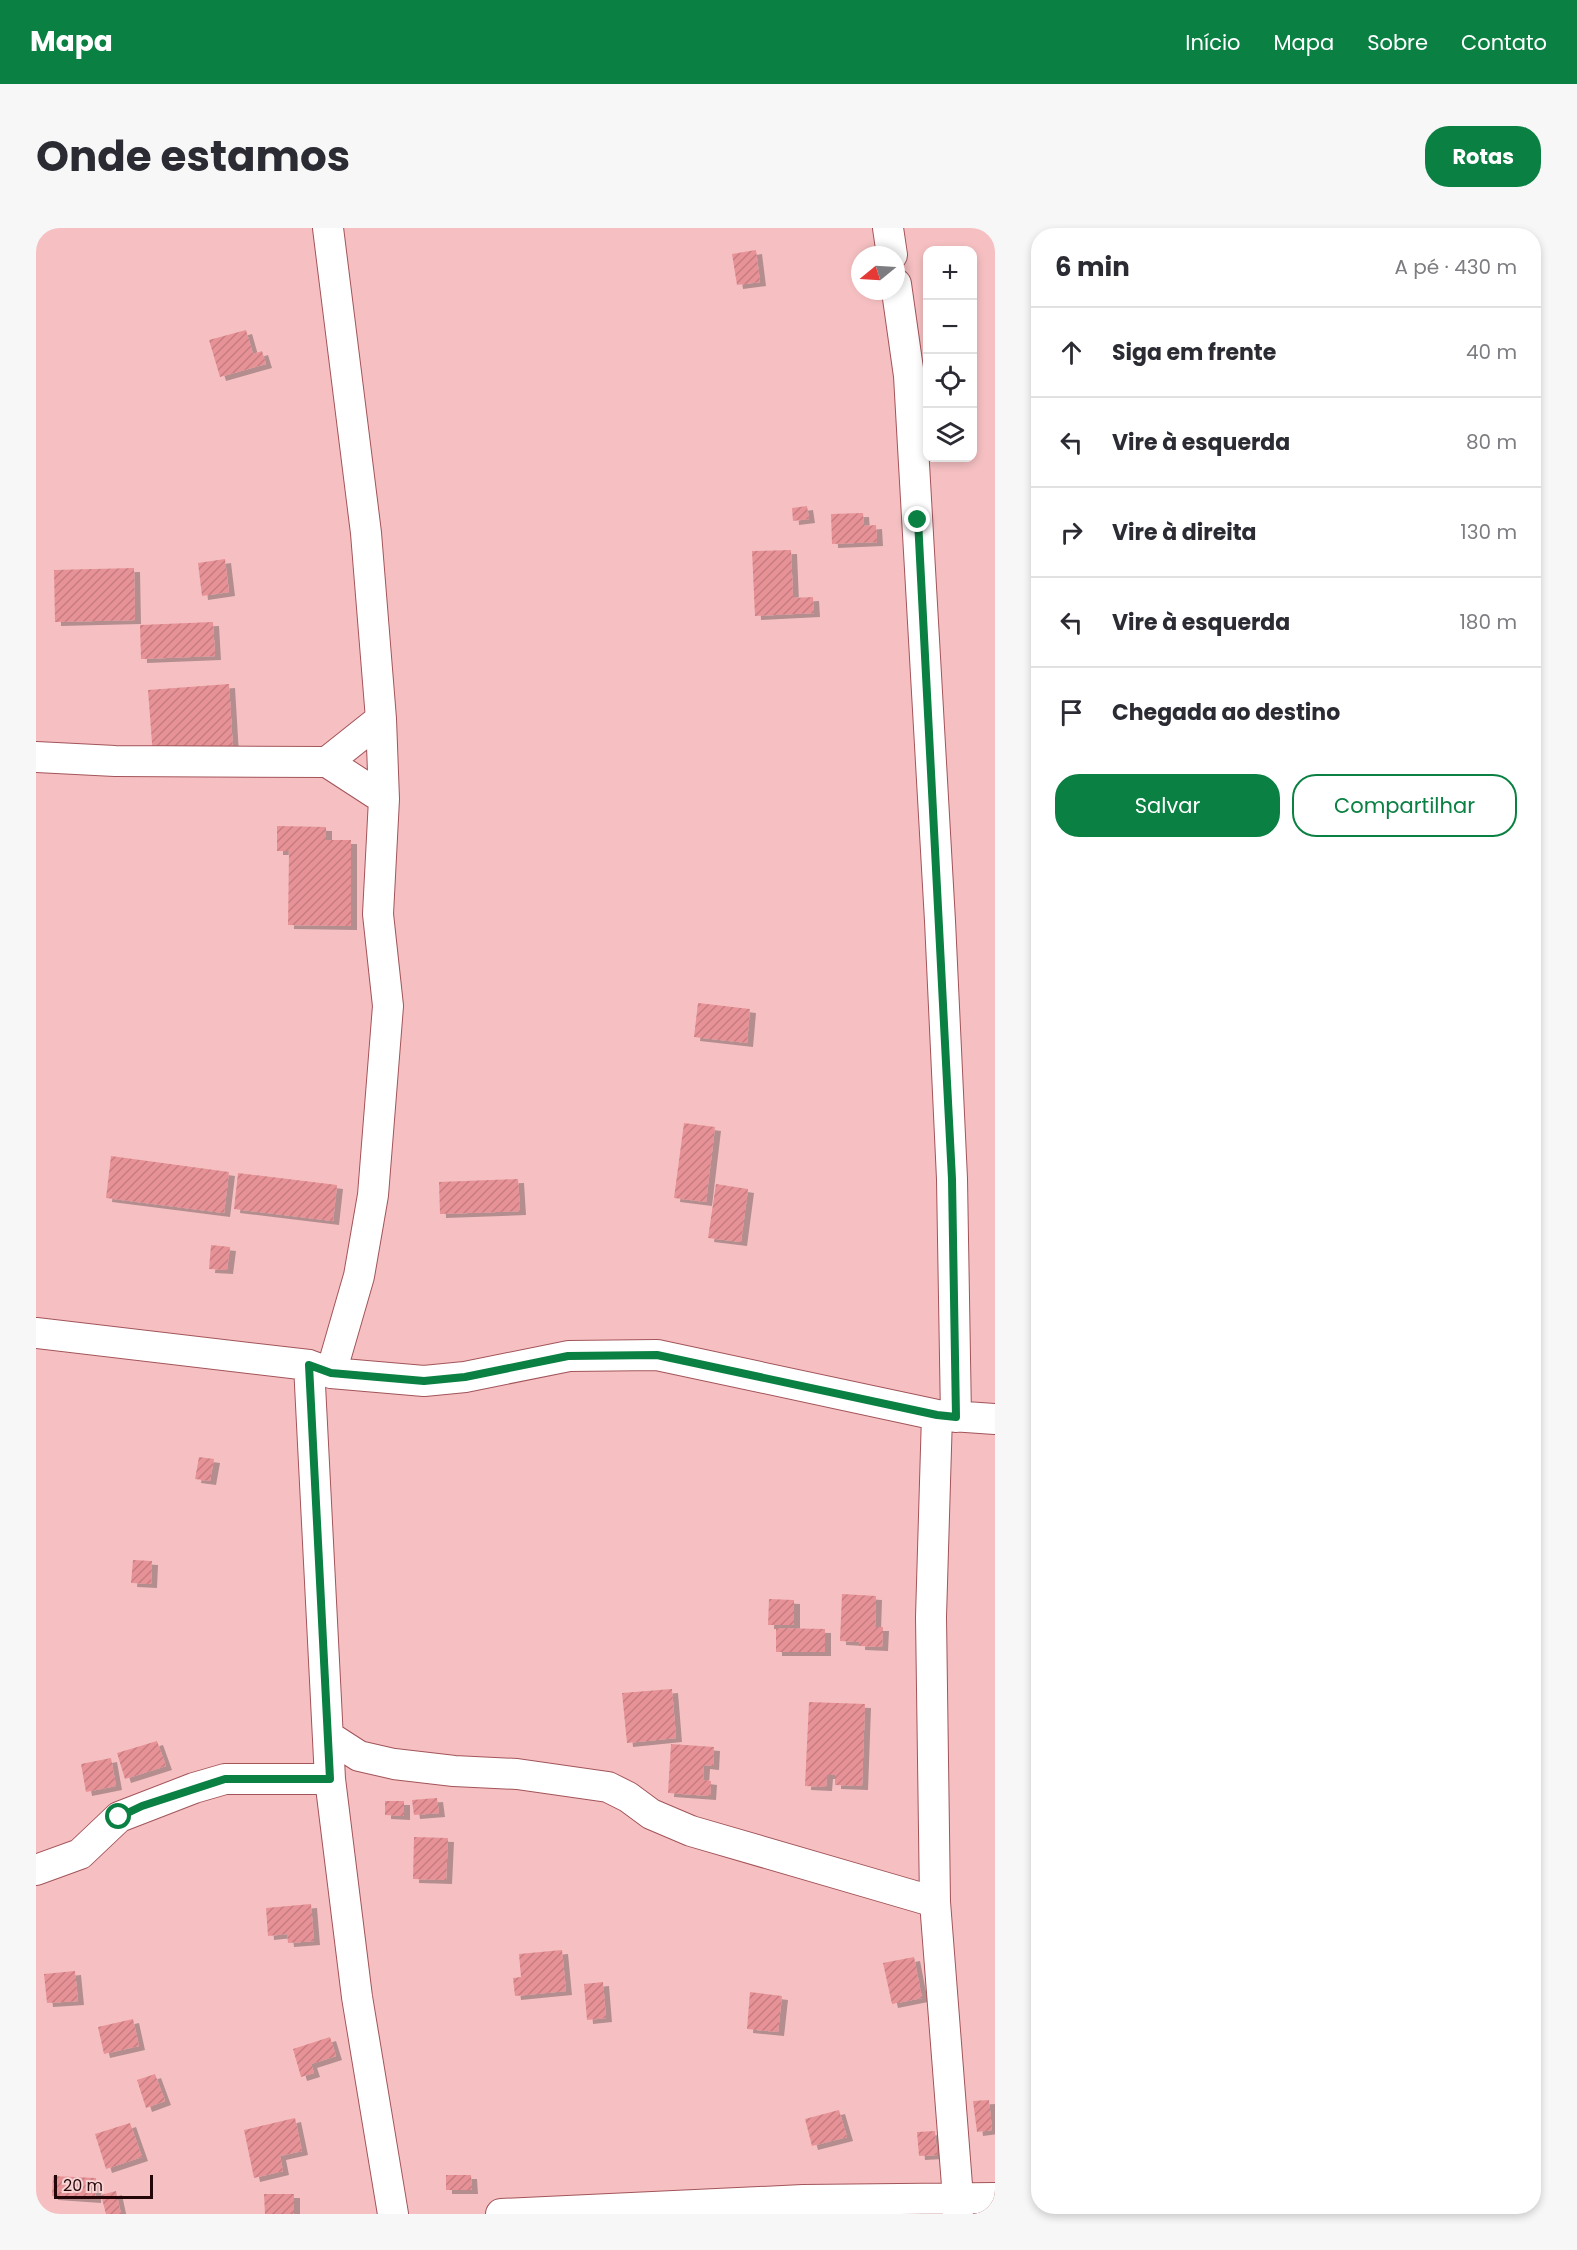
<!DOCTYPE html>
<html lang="pt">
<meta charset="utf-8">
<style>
:root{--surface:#fff;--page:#f7f7f7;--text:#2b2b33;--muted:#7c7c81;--line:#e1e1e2;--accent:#0b8043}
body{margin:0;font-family:Poppins,sans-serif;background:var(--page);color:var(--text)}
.controls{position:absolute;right:18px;top:18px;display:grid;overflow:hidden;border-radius:12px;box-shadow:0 3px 9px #0003}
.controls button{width:54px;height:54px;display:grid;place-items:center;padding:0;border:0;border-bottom:2px solid var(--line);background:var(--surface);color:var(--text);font:30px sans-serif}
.compass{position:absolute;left:815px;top:18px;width:54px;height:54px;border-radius:50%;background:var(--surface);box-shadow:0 3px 9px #0003;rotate:252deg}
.scale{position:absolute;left:18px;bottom:15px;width:99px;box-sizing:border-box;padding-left:6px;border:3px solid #240609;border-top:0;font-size:16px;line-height:21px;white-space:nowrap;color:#240609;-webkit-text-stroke:4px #f8d3d3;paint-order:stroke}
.stop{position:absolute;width:18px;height:18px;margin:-14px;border:4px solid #0b8043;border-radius:50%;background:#fff}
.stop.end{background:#0b8043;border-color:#fff;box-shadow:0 2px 6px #0008}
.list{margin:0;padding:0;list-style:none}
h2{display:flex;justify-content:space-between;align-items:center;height:78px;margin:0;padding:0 24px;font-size:26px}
h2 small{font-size:20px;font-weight:400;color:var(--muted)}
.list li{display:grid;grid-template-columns:39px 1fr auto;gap:18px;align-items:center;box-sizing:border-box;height:90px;padding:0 24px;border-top:2px solid var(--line)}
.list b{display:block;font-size:22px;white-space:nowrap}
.list em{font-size:20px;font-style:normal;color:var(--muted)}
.actions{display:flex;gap:12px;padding:18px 24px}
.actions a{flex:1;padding:14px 0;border:2px solid var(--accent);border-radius:24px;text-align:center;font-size:21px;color:var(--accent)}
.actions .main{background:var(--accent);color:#fff}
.icon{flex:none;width:33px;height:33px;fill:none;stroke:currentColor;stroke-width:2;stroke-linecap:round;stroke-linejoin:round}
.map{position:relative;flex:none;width:959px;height:1986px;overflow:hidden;border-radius:24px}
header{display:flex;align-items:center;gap:36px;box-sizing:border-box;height:84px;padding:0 30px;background:var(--accent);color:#fff}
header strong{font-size:28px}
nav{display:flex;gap:33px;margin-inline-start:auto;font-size:21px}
.intro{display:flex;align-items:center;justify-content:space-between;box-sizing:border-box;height:144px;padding:0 36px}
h1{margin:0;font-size:42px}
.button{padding:15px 27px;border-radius:24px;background:var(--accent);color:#fff;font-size:21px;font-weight:700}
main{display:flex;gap:36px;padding:0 36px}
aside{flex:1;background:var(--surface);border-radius:24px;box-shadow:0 3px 9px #0003}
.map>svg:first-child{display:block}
.building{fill:url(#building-hatch);filter:url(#shadow)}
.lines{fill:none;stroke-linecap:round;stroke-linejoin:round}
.minor-casing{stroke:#a25459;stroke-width:32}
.minor{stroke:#fff;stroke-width:30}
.route{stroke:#0b8043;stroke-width:8}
</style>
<header>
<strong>Mapa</strong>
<nav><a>Início</a><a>Mapa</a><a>Sobre</a><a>Contato</a></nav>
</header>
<div class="intro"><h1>Onde estamos</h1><a class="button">Rotas</a></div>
<main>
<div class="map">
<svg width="959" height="1986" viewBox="0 0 959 1986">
<defs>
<pattern id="building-hatch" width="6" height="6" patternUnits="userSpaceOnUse" patternTransform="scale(1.5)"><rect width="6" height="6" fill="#e79296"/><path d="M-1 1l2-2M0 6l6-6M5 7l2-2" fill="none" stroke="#c67c80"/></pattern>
<filter id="shadow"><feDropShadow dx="6" dy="4" stdDeviation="0" flood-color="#0004"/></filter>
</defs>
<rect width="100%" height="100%" fill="#f6c0c2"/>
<path class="building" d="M 720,22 L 724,54 L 701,57 L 696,26 Z
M 210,102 L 217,126 L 226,123 L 230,136 L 184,149 L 173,112 Z
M 771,278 L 773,291 L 757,293 L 756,280 Z
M 827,285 L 828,298 L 840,297 L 841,314 L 796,316 L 795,286 Z
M 755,322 L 757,370 L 777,369 L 778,385 L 719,388 L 716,323 Z
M 189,331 L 193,364 L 166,368 L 162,335 Z
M 98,340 L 99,392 L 19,394 L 18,342 Z
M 177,394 L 179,428 L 105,431 L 104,397 Z
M 193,456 L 197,522 L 117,528 L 112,462 Z
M 241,598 L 290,599 L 290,612 L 315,612 L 315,698 L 252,697 L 253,623 L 241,623 Z
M 662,775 L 714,781 L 711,815 L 658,809 Z
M 648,895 L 679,899 L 670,974 L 638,970 Z
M 75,928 L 193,944 L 188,985 L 70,970 Z
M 202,945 L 301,957 L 297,993 L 198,981 Z
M 482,951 L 484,983 L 404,986 L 403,954 Z
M 680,956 L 712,961 L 705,1014 L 672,1010 Z
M 175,1017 L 194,1019 L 191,1042 L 173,1041 Z
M 163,1229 L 178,1231 L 174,1253 L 159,1251 Z
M 97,1332 L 116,1333 L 115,1356 L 95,1355 Z
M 806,1366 L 840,1368 L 839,1399 L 847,1399 L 846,1419 L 823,1418 L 823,1414 L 804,1413 Z
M 733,1371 L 758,1372 L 758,1397 L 732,1397 Z
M 740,1400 L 789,1401 L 789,1424 L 740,1424 Z
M 636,1461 L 640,1510 L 591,1515 L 586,1465 Z
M 773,1474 L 829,1476 L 826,1558 L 799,1557 L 799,1547 L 791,1547 L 790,1559 L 769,1558 Z
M 121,1513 L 130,1538 L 89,1551 L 81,1525 Z
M 635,1516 L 678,1519 L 677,1538 L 668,1537 L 667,1552 L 675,1553 L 674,1568 L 632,1565 Z
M 75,1530 L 80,1558 L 50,1564 L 45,1536 Z
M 401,1570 L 403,1585 L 378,1587 L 376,1572 Z
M 349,1573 L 368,1573 L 368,1588 L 349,1587 Z
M 378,1609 L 412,1610 L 410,1652 L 377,1651 Z
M 275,1676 L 278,1713 L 252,1715 L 251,1706 L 232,1708 L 230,1680 Z
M 526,1722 L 530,1763 L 479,1768 L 477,1750 L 485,1749 L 483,1726 Z
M 878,1729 L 886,1770 L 856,1776 L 847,1735 Z
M 39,1743 L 42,1773 L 11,1775 L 8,1746 Z
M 567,1754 L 570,1790 L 551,1792 L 548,1756 Z
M 714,1764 L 746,1768 L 742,1804 L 711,1801 Z
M 97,1791 L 103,1818 L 68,1826 L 62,1799 Z
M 294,1809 L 300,1828 L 275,1836 L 278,1845 L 265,1849 L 257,1821 Z
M 119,1846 L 129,1873 L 110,1880 L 101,1852 Z
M 953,1872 L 956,1902 L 941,1904 L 937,1873 Z
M 803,1882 L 811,1909 L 776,1918 L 769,1891 Z
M 259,1890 L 266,1923 L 244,1928 L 247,1943 L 218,1950 L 208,1902 Z
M 94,1895 L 106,1929 L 70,1941 L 59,1906 Z
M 899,1903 L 901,1927 L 883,1928 L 881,1904 Z
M 410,1947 L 435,1947 L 436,1962 L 410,1962 Z
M 17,1948 L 60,1950 L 59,1971 L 16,1968 Z
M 80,1963 L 85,1986 L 70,1986 L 65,1967 Z
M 228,1966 L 258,1966 L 258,1986 L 229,1986 Z"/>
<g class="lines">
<g class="minor-casing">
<path id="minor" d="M 292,0 L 330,305 L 345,491 L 348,571 L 342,686 L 352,778 L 337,967 L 323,1048 L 295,1145
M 852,0 L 856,27
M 860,56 L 873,148 L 904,693 L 916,951 L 920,1189
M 0,529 L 79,533 L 291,534 L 348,571
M 291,534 L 345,491
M 0,1105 L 273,1137 L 295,1145 L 388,1153 L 429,1149 L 533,1128 L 621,1127 L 901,1187 L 959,1191
M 273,1137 L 294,1551 L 321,1769 L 357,1986
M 901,1187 L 895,1389 L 899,1674 L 922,1970 L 922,1986
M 292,1508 L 323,1528 L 358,1536 L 418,1543 L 481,1546 L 572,1559 L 592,1569 L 615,1586 L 655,1603 L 899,1674
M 0,1642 L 44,1626 L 83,1589 L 158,1560 L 189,1551 L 294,1551
M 465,1986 L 767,1972 L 959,1970"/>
</g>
<use href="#minor" class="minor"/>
</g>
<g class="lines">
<path class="route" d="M 83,1589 L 106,1578 L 189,1551 L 294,1551 L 273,1137 L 295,1145 L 388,1153 L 429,1149 L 532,1128 L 621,1127 L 901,1187 L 920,1189 L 916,951 L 882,292"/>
</g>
</svg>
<div class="controls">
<button>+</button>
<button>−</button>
<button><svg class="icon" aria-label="locate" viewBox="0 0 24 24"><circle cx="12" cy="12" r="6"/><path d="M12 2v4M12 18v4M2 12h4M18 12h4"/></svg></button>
<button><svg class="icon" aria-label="layers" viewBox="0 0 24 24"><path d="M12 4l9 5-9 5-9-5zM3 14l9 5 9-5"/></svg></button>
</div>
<svg class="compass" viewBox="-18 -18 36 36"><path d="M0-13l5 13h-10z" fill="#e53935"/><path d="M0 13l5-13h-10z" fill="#7c7c81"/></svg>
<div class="scale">20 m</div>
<div class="stop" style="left:83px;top:1589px"></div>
<div class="stop end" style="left:882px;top:292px"></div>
</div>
<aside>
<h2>6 min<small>A pé · 430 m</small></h2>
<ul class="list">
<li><svg class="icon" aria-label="ahead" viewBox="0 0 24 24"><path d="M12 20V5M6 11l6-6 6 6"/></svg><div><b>Siga em frente</b></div><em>40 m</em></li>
<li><svg class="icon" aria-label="left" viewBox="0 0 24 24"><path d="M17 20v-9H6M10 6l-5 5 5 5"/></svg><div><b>Vire à esquerda</b></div><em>80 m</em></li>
<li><svg class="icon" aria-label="right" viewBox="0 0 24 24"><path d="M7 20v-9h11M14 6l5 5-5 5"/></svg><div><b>Vire à direita</b></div><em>130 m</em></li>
<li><svg class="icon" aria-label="left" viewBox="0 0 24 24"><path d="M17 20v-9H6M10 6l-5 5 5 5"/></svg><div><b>Vire à esquerda</b></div><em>180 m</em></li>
<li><svg class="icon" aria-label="arrive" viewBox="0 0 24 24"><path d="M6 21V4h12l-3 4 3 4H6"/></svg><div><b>Chegada ao destino</b></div></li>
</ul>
<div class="actions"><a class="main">Salvar</a><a>Compartilhar</a></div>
</aside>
</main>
